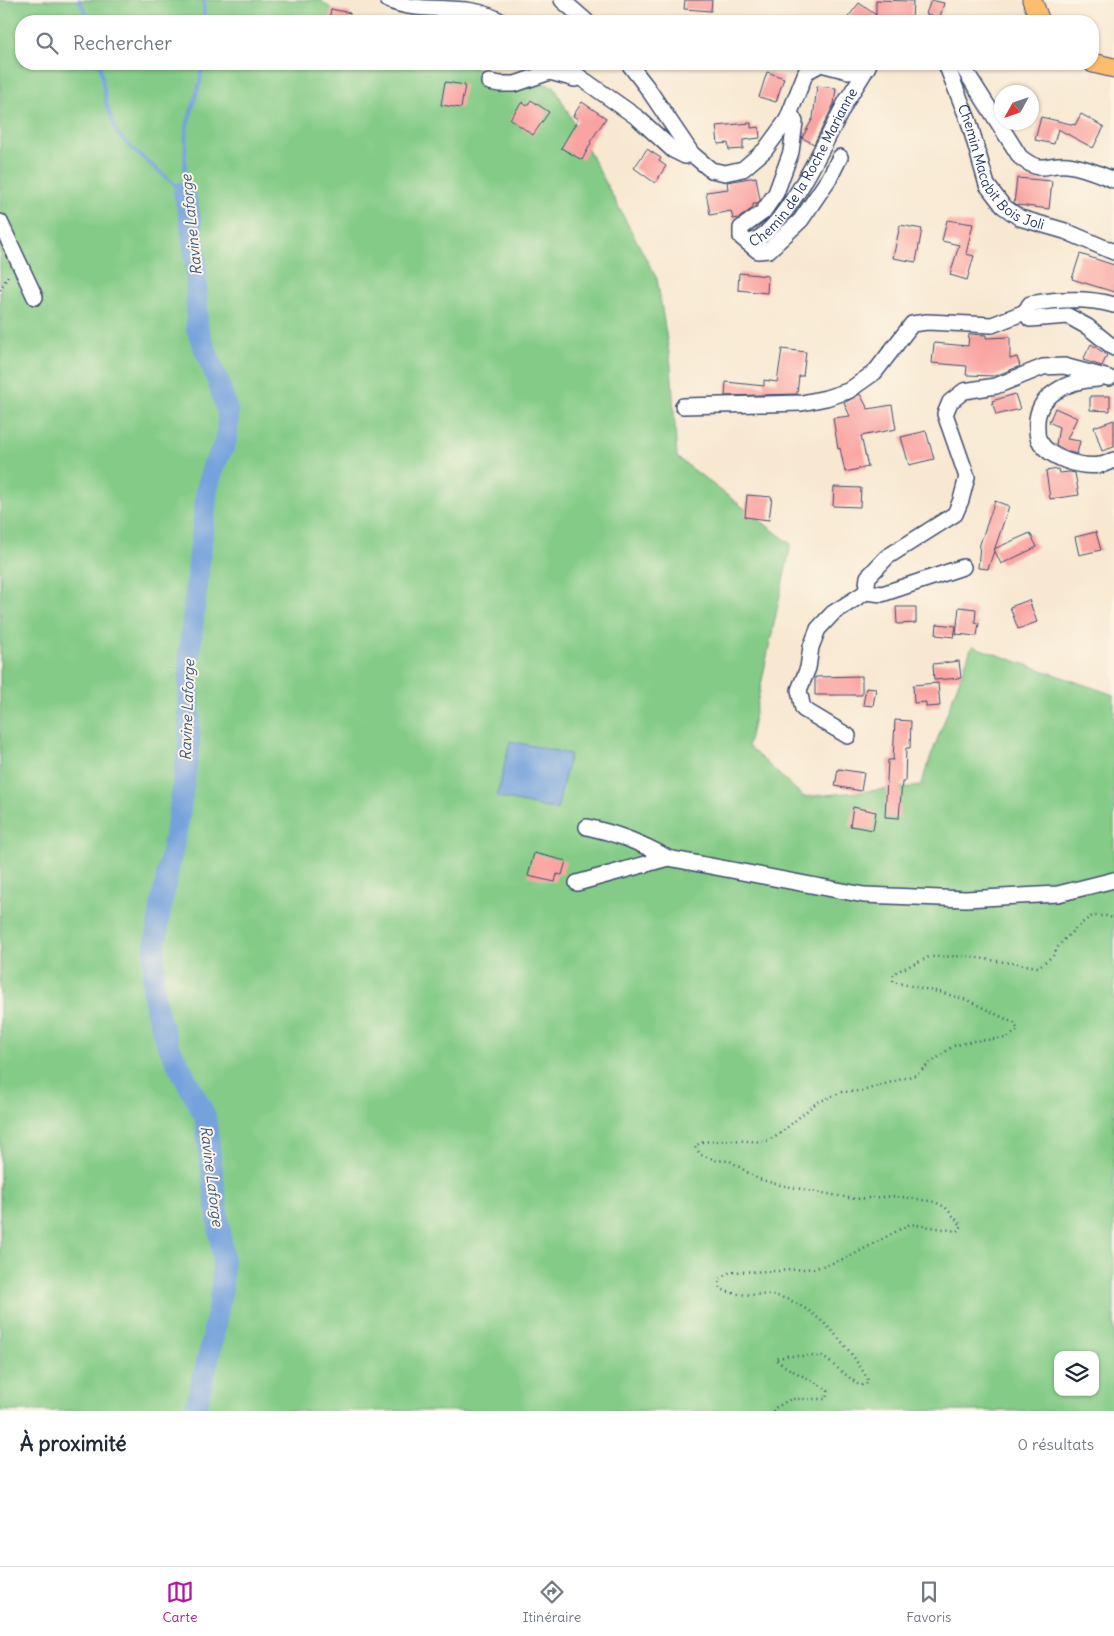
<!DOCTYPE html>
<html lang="fr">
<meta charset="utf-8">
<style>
:root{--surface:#fff;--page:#f2f2f3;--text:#1f2937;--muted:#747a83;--line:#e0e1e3;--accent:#b5179e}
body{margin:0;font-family:Delius,sans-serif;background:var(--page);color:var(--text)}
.controls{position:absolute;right:15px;bottom:15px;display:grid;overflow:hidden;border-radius:10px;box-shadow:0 1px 4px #0004}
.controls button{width:45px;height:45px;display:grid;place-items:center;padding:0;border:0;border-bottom:1px solid var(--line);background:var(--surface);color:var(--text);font:25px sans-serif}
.compass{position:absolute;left:994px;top:85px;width:45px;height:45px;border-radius:50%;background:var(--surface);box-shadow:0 1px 4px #0004;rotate:230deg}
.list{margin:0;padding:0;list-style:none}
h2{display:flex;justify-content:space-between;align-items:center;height:65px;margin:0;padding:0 20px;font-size:21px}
h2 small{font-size:16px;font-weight:400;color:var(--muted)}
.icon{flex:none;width:28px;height:28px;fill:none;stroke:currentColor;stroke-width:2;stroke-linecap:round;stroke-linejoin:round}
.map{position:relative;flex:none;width:1114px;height:1411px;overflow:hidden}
.search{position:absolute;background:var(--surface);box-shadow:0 1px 4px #0004;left:15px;right:15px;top:15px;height:55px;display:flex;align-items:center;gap:12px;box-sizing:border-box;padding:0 18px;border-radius:20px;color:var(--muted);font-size:19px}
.sheet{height:155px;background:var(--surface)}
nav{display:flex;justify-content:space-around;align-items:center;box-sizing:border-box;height:70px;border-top:1px solid var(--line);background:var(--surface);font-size:14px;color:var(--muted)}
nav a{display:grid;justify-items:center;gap:2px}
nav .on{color:var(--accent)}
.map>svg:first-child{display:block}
.green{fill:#83cb86;stroke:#4f7d72;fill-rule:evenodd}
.water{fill:#74a2dc;stroke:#48689d}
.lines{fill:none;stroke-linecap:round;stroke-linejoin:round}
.stream{stroke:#74a2dc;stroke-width:4}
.river{stroke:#74a2dc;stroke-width:22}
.building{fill:#faa4a2}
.minor-casing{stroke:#3c4b6f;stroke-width:18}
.major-casing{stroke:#3c4b6f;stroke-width:21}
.path{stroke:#3c4b6f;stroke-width:2.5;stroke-dasharray:1 4;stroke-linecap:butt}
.minor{stroke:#fff;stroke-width:15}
.major{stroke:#fcbd6f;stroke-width:19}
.labels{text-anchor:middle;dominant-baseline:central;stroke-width:4;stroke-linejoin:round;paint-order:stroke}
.street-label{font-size:14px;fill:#1b2f5e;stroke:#fcf5e5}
.water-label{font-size:15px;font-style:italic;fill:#3a578a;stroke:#fcf5e5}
</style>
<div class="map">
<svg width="1114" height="1411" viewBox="0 0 1114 1411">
<rect width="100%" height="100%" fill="#fcf5e5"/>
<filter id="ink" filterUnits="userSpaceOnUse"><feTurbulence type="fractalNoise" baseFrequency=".02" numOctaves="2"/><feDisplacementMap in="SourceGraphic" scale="10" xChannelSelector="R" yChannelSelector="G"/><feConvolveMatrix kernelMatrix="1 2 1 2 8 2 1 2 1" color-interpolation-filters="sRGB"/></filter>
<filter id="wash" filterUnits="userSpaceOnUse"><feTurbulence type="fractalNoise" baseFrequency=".0096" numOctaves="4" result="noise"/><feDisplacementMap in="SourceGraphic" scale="20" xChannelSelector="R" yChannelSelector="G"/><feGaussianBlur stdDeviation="1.12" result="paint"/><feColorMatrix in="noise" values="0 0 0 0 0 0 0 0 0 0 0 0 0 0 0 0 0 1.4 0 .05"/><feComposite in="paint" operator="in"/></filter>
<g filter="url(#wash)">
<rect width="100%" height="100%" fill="#f8e8d1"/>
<path class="green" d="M 0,0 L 320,0 L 348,21 L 21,21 L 21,64 L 458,64 L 554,86 L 657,279 L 671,365 L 677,457 L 791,544 L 748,746 L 804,797 L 920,786 L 972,646 L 1114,695 L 1114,1411 L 0,1411 ZM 1058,1355 L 1095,1355 L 1095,1392 L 1058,1392 Z"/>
<path class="water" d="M 510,741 L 570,754 L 557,810 L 497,797 Z"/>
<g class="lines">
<path class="stream" d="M 79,0 L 90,21
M 204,21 L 204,0
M 100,64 L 106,103 L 117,133 L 130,147 L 184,192
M 184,192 L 186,129 L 200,82 L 202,64"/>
<path class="river" d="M 184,192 L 190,219 L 196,261 L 197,329 L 218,381 L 228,414 L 227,436 L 224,446 L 213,467 L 207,489 L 189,656 L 189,745 L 179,815 L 160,912 L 155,946 L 153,991 L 157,1012 L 167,1043 L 205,1116 L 223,1258 L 222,1287 L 212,1342 L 195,1411"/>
</g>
<g id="blocks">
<path class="building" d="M 685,0 L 712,0 L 711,11 L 684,9 Z
M 876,0 L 913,1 L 912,20 L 876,20 Z
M 931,0 L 944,3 L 940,17 L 926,14 Z
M 859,3 L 876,15 L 871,21 L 845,21 Z
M 331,9 L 350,13 L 349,21 L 329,21 Z
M 767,72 L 784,78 L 776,102 L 759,97 Z
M 445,82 L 465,85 L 461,108 L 441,105 Z
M 817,86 L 836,88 L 834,104 L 814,144 L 802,138 L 813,118 Z
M 531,100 L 549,112 L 533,135 L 510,119 L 522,102 L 527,106 Z
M 582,102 L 606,118 L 590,142 L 591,143 L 582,160 L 561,148 L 578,119 L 573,116 Z
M 1081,114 L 1104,127 L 1093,148 L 1058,129 L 1054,144 L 1035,140 L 1041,117 L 1075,125 Z
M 751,123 L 751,128 L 759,127 L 760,138 L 743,140 L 743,149 L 729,150 L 728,143 L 718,144 L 716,126 Z
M 647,149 L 661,158 L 659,161 L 666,166 L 655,183 L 634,168 Z
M 756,177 L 760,200 L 757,204 L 753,204 L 753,208 L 739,218 L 733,219 L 731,211 L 710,215 L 706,192 L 728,189 L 727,182 Z
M 1017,178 L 1052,181 L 1049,209 L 1018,205 L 1014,203 Z
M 947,220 L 973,224 L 966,254 L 974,256 L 967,280 L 950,275 L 959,245 L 942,241 Z
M 900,225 L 922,229 L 916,262 L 893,258 Z
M 1080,254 L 1114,265 L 1114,292 L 1072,279 Z
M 739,273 L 768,276 L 767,293 L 738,290 Z
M 969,334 L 986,335 L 986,338 L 1010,337 L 1010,359 L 1017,357 L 1020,366 L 995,376 L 966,375 L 967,366 L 932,363 L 934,343 L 968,346 Z
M 1091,344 L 1107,355 L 1102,366 L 1083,360 Z
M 782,349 L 806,352 L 803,376 L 799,376 L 797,394 L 725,396 L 726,382 L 764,386 L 764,380 L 777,382 Z
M 860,394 L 868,409 L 892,405 L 896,429 L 861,436 L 868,467 L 845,472 L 840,448 L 838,449 L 833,418 L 850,416 L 844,403 Z
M 1015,394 L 1020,409 L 996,415 L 992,401 Z
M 1090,396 L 1110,396 L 1110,411 L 1090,410 Z
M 1055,408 L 1077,418 L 1067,439 L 1080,441 L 1077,454 L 1069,452 L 1056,445 L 1059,427 L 1049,422 Z
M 1114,420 L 1114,447 L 1102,451 L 1094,427 Z
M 926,431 L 934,459 L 909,465 L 901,437 Z
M 1058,469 L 1059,473 L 1070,472 L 1075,473 L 1079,495 L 1050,499 L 1046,471 Z
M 834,487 L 861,488 L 860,507 L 833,506 Z
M 747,495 L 772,497 L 769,520 L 745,517 Z
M 995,501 L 1009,506 L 988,569 L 978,568 L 980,544 Z
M 1096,532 L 1101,550 L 1079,555 L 1075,537 Z
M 1030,533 L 1037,547 L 1001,564 L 994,549 Z
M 1029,600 L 1037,622 L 1018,629 L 1010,607 Z
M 896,607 L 916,607 L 916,623 L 897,624 Z
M 959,607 L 976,609 L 975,622 L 979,623 L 977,636 L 956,634 Z
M 937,624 L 956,626 L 954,637 L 936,635 Z
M 959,661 L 961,678 L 934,680 L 933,664 Z
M 862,676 L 862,695 L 815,695 L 815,677 Z
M 938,683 L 940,706 L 926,707 L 926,702 L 914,703 L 913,685 Z
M 866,688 L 876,689 L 873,706 L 863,705 Z
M 895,720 L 911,721 L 910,748 L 906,748 L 905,782 L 902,782 L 899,818 L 885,817 L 888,760 L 893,760 Z
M 838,769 L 864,773 L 861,791 L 835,786 Z
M 853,807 L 876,812 L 873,830 L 850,826 Z
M 534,853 L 566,861 L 562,875 L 557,874 L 555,882 L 528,876 Z"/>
</g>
</g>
<g filter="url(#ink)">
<use href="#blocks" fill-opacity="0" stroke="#3c4b6f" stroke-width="1"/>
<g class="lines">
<g class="minor-casing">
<g id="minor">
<path d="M 388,0 C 423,16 466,0 500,21"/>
<path d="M 562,0 L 586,21"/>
<path d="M 561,64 L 638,118 L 673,150 L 685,156 L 692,154"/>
<path id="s1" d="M 629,64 L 646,86 L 692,154 L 711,170 L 725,173 L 743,169 L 765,150 L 787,120 L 793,118 L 795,122 L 791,152 L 776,193 L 763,212 L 741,228 L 741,237 L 747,242 C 783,240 830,130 847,100 C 854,88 863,76 869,64"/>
<path id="s2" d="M 946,64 L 969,122 L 987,185 L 1003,206 L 1020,218 L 1065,231 L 1114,252"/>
<path d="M 961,64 L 1020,157 C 1044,176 1045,162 1068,165 C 1085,167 1099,174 1114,180"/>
<path d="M 489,82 L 500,84 L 515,84 L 550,72 L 575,79"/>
<path d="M 787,120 L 806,72 L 821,64 L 848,71 L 867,68"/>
<path d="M 0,222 L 35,297"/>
<path d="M 747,242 L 758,251 L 769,250 L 801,220 L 830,177 L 840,157"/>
<path d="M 1114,305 C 1086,297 1058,299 1030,304 L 1025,312 L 1030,319 L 1068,316 L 1088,327 L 1114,348"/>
<path d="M 1098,379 C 1069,380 1034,395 1037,428 C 1037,432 1037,437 1039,440 C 1048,458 1080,468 1100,465 C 1104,465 1110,461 1114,460"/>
<path d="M 683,406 L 802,403 L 826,398 L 848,391 L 875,372 L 912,324 L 927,322 L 992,325 L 1025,312"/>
<path d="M 963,567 L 882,594 L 866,592 L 868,577 L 887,557 L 955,514 L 961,500 L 967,477 L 945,414 L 950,402 L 964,391 L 996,386 L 1043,367 L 1064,366 L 1109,378"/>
<path d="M 848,736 L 803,709 L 799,690 L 808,668 L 811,647 L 818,629 L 833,613 L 866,592"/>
<path d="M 587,827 C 616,833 642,843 668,858 L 864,895 L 966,899 L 1058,894 L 1114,880"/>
<path d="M 577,883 L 668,858"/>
</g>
</g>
<g class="major-casing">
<path id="major" d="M 1032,0 L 1040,21
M 1093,63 L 1114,68"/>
</g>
<path class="path" d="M 0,290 L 9,274
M 773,1411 L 773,1409 L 791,1399 L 826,1399 L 828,1391 C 812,1378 791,1373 775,1359 L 787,1356 L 822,1356 L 859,1385 L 866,1385 L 868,1380 C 850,1347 815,1305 777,1296 C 758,1292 738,1299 720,1288 L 719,1279 L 730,1272 L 778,1271 L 816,1268 L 845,1259 L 910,1224 L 957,1231 L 962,1226 L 945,1207 L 935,1202 L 896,1196 L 855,1199 L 780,1185 L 758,1179 L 730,1161 L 716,1160 L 701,1155 L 695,1147 L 701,1142 L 714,1141 L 731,1140 L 764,1142 L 777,1136 L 816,1103 L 842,1092 L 862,1091 L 915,1075 L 953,1046 L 972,1041 L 1007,1038 L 1018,1030 L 1014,1023 L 967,1000 L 943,993 L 893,982 L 894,973 L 929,957 L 964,956 L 1038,967 L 1053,956 L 1059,945 L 1078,926 L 1092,916 L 1108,916 L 1114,919"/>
<use href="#minor" class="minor"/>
<use href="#major" class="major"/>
</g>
</g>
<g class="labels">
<g class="street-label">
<text stroke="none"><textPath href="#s1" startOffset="482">Chemin de la Roche Marianne</textPath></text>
<text stroke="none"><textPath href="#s2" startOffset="122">Chemin Macabit Bois Joli</textPath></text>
</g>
<g class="water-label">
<text transform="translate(191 225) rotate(-96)">Ravine Laforge</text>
<text transform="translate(187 710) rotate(-88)">Ravine Laforge</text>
<text transform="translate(212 1176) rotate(83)">Ravine Laforge</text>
</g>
</g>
</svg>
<div class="controls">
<button><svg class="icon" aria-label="layers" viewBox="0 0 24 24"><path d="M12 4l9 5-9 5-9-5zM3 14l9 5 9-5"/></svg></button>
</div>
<svg class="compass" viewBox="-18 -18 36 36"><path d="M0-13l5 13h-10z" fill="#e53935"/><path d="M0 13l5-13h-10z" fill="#747a83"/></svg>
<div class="search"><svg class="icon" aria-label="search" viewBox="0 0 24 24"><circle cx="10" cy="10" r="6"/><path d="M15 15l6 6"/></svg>Rechercher</div>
</div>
<section class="sheet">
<h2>À proximité<small>0 résultats</small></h2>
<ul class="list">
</ul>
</section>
<nav>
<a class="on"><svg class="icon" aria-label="map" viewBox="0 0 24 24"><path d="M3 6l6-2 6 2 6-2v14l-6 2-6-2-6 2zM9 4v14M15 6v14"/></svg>Carte</a>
<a><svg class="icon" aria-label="directions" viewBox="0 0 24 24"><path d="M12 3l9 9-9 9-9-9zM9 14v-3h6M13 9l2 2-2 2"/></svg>Itinéraire</a>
<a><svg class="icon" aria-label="saved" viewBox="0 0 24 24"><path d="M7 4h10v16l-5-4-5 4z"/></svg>Favoris</a>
</nav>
